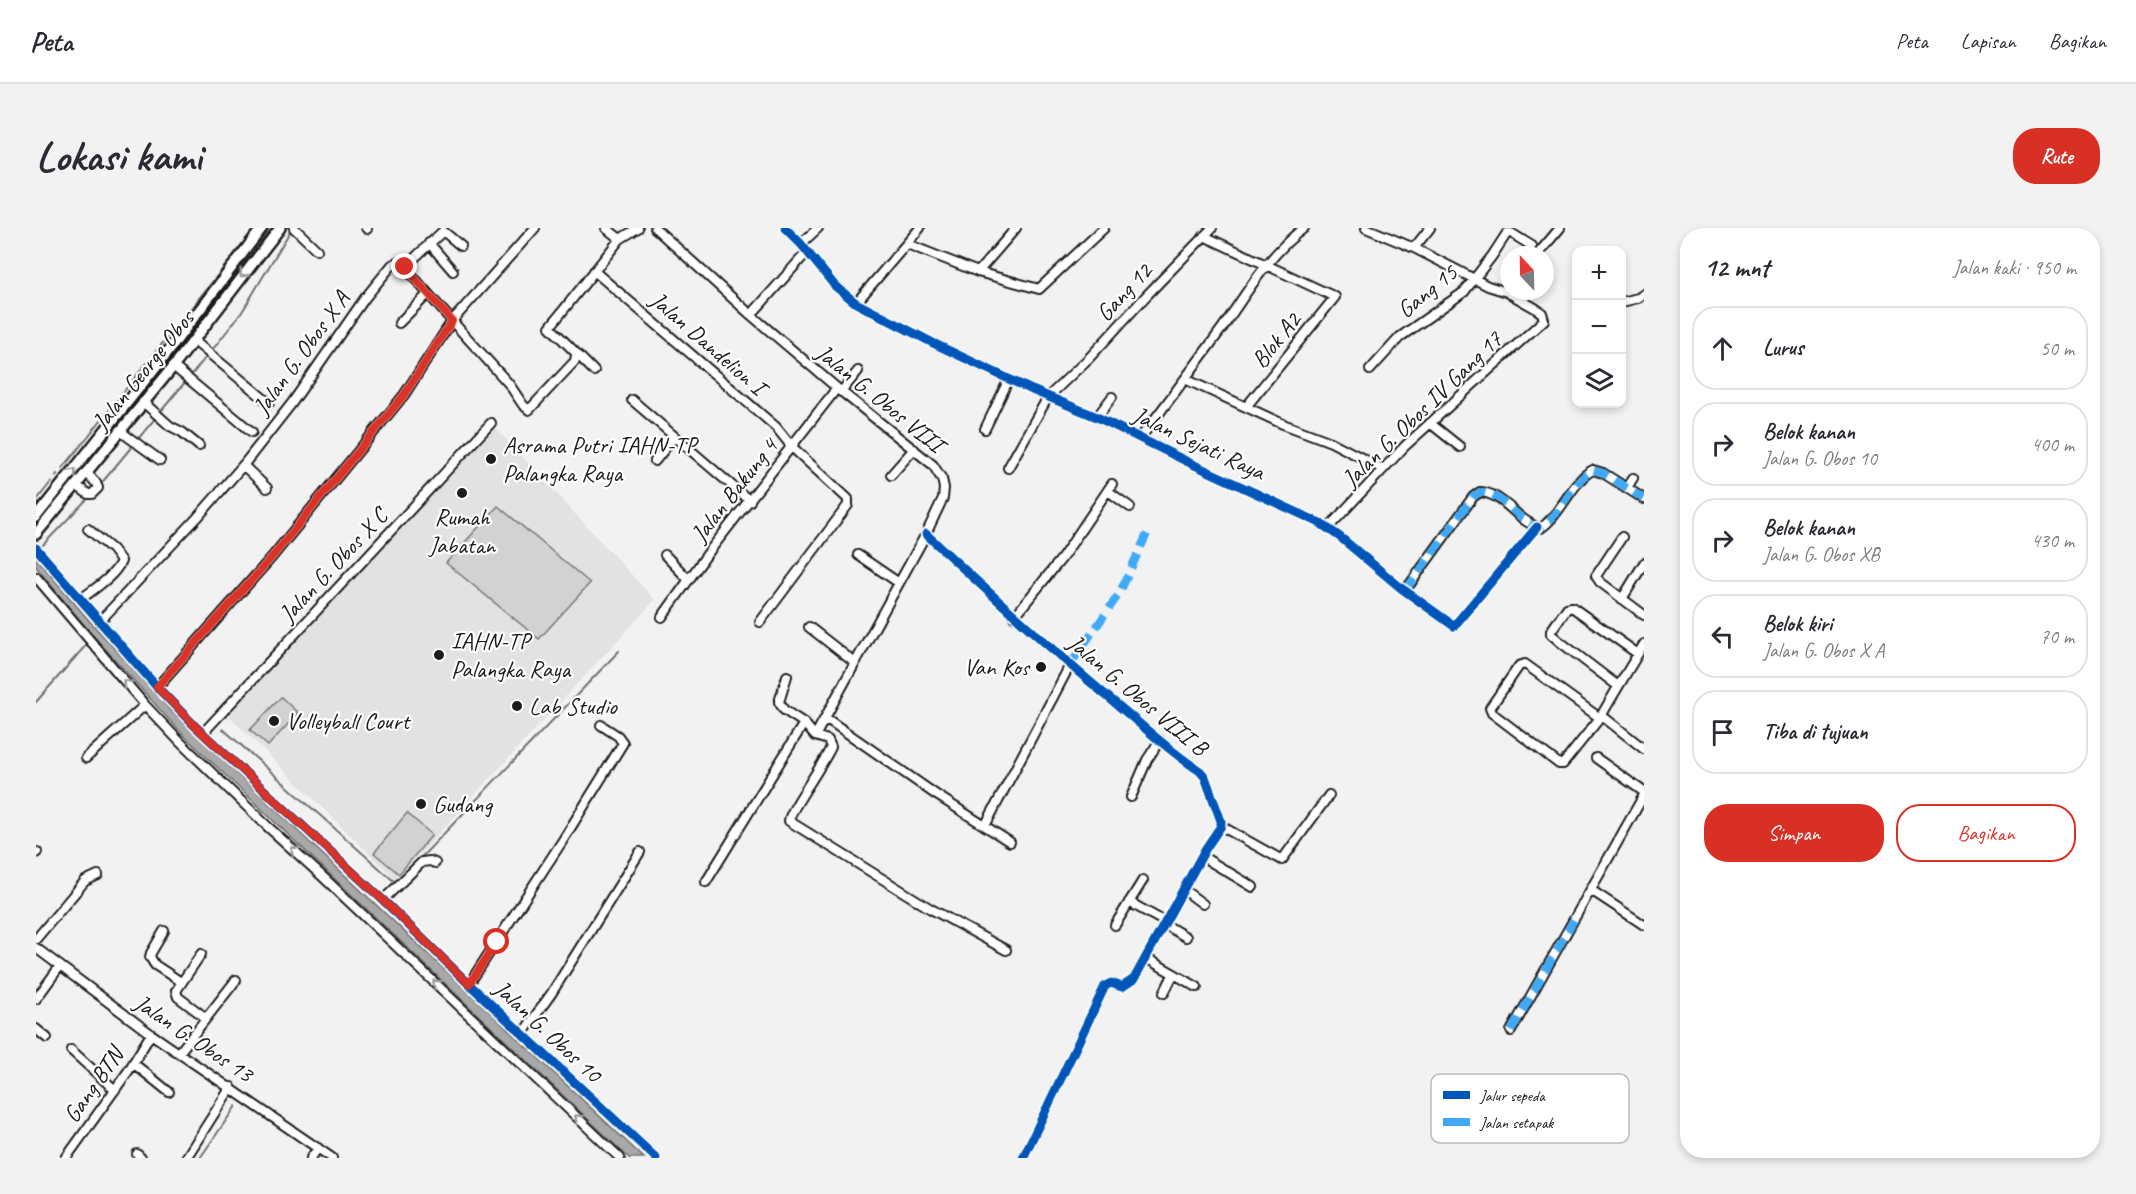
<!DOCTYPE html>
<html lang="id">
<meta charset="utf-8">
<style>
:root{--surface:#fff;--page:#f2f2f3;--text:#2b2b33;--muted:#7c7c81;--line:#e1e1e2;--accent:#d93025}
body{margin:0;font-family:Caveat,sans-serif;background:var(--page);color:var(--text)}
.controls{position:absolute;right:18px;top:18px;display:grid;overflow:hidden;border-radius:12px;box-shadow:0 3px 9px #0003}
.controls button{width:54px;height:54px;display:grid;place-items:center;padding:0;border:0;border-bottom:2px solid var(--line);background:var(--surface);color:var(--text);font:30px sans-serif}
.compass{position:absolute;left:1464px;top:18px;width:54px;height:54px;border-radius:50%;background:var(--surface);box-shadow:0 3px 9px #0003;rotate:338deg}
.stop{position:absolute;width:18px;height:18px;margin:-14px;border:4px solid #d93025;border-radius:50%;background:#fff}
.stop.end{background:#d93025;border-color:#fff;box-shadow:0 2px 6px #0008}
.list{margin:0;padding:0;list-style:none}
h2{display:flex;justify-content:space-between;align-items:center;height:78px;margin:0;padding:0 24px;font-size:26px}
h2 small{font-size:20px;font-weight:400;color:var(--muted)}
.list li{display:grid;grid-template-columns:39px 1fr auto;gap:18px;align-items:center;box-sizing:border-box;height:84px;margin:0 12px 12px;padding:0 12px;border:2px solid var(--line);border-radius:24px}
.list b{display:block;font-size:22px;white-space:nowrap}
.list p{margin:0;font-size:20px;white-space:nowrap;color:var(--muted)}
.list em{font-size:20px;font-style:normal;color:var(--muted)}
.actions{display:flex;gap:12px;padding:18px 24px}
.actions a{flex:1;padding:14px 0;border:2px solid var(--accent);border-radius:24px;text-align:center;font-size:21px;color:var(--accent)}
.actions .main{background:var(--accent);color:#fff}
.icon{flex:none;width:33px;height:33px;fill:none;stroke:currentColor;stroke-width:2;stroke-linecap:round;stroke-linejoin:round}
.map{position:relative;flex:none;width:1608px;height:930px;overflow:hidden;border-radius:24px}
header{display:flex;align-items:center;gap:36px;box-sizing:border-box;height:84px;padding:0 30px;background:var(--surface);border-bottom:2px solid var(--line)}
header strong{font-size:28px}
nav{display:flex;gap:33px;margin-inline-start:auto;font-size:21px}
.intro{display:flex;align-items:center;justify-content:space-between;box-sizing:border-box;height:144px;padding:0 36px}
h1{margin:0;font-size:42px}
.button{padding:15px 27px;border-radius:24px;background:var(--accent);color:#fff;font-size:21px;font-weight:700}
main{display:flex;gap:36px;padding:0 36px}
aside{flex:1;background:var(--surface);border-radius:24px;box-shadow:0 3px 9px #0003}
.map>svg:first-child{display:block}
.built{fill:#e2e2e2}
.green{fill:#d2d2d2;stroke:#777;stroke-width:1.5}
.water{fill:#a8a8a8;stroke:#707070;stroke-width:1.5}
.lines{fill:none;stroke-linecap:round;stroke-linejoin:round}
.stream{stroke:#707070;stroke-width:2}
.minor-casing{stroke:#1c1c1c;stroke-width:12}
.major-casing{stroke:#1c1c1c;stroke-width:14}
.minor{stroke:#fff;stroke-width:8}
.major{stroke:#fff;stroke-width:9}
.quiet{stroke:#3fa9f5;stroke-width:8;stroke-dasharray:15 8;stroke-linecap:butt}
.cycleway-casing{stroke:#fff;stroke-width:13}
.cycleway{stroke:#0057b8;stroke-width:9}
.oneway{stroke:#999}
.route{stroke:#d93025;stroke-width:8}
.poi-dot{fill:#1c1c1c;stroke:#fff;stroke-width:2}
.labels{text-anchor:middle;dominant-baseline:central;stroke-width:4.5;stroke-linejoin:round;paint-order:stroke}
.street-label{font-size:24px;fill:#1c1c1c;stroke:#fff}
.poi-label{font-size:24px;fill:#1c1c1c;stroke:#fff;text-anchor:start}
.key{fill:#fff;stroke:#bbb;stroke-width:1.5}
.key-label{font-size:16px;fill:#1c1c1c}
</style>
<header>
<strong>Peta</strong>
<nav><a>Peta</a><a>Lapisan</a><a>Bagikan</a></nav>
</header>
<div class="intro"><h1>Lokasi kami</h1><a class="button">Rute</a></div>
<main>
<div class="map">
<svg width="1608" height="930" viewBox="0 0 1608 930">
<rect width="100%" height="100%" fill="#f2f2f2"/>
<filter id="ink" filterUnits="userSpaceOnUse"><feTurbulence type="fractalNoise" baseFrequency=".0167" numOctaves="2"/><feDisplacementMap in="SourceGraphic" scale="12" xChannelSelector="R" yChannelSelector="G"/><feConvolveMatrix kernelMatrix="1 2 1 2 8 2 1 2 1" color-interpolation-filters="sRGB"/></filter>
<g filter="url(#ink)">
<path class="built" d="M 454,194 L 619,372 L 360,652 L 187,482 Z"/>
<path class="green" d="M 462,278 L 554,355 L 503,411 L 410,335 Z
M 245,469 L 262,485 L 232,518 L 214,502 Z
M 371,585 L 396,607 L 363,646 L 338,625 Z"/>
<path class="water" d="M 0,330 L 51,390 L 134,482 L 608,930 L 593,930 L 145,505 L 53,403 L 0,339 Z"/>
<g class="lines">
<path class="stream" d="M 197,28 L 220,0
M 177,121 L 206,84 L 256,0
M 117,127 L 190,37
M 154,149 L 170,129
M 27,240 L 112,133
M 20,248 L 21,246
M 64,257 L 150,153
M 0,273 L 15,254
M 4,320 L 54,268
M 0,474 L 51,416
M 187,501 L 360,655 L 361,654
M 374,641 L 583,423
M 164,930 L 200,878"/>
<g class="minor-casing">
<path id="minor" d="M 258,0 L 281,22
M 330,0 L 331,1
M 570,0 L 584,11
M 619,0 L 715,87 L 801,160 L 897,237 L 906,251 L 908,260 L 907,270 L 890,306 L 779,508
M 749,0 L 765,16 L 799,58 L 820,75 L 897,115 L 996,162 L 1061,189 L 1152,234 L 1284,295 L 1304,309 L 1365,360 L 1418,398 L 1501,299
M 1168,8 L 1299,69 L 1210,179
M 393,15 L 417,43
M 765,16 L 782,0
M 871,16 L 942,44 L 1003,61 L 1068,0
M 1378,20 L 1394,0
M 1501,27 L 1524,0
M 369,39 L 407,3 L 425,18
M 558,43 L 740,199 L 756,219 L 812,271 L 812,277 L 724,394
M 942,44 L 980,0
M 1586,74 L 1602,70 L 1608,66
M 820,75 L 884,0
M 715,87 L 771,24
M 363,95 L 392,66
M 157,112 L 233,175
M 137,138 L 216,204
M 1334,142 L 1364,109 L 1428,64 L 1456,28 L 1471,5 L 1475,5 L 1496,18
M 558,143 L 514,99 L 584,11 L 602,0
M 1149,151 L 1247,196 L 1295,214 L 1347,241
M 805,164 L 822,143
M 596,172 L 714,273
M 107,174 L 134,198 L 146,204 L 163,218
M 1061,189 L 1076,169
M 1394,195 L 1424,219
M 949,201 L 973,151
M 84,203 L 124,232
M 1105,209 C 1133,173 1160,136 1187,99 C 1211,64 1234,25 1268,0
M 619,233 L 638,209
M 207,237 L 231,260
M 972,240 L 1012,169 L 1054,129 L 1111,67 L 1176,0
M 855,247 L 878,221
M 40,257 L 52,266 L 56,266 L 62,260 L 60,255 L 50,244
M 1591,260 L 1597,250
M 1072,263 L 1094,279
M 1292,300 L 1369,218 L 1508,92 L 1506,85 L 1499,80 L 1471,64 L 1452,58 L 1378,20 L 1330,0
M 890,306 C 951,363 1013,420 1078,474 C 1106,497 1133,523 1164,543 L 1169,549 L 1185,593 L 1185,598 L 1170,620 L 1098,751 L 1086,759 L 1075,755 L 1069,758 L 987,930
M 1586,309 L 1560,348 L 1564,354 L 1608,387
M 0,320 L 121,459 L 159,498 L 347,672 L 433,756 L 620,930
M 629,327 L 653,352
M 822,327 L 863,355
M 0,349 L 109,477 L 144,514 L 231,598 L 286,648 L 584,930
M 1369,363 L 1437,269 L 1444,264 C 1468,265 1482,295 1505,300 C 1525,287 1537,251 1557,242 L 1567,245 L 1608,271
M 45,371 C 58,361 79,348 85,333 L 76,321 L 52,301
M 1586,371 L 1608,335
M 626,389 L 672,325 L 801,160
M 978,389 L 1026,330 L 1076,256
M 64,393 L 161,290 L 209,235 L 256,175 L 329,70 L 356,37 L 362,34 L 367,37 L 416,93 L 499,0
M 773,399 L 819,435
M 751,448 L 743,474 L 748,482 L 768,495 L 779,508 L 792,512 L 795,519 C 789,534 752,585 753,593 L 895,681 L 970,722
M 1582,458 L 1523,413 L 1515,406 L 1515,403 L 1531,380 L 1536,379 L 1602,426
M 121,459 L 236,329 L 368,167 L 416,93 L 473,156 L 487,177 L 493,182 L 539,133 L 540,127
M 1565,487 L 1608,521
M 1564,490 L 1489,436 L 1483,438 L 1454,480 L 1456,485 L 1523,536 L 1527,536 L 1563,491 L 1564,490 C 1578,465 1593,441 1608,416
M 788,493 L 794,493 L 899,566 L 974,614
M 167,505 L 455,195
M 50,530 L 109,477
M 1560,530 L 1608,564
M 1095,569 L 1111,532 L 1124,512
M 949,598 L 1034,437
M 1185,598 L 1246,632 L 1293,567
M 0,625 L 1,624
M 1167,629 L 1217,659
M 670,654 L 768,495
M 1148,662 L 1167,676
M 1555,662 L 1608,697
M 347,672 L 386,634 L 394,633 L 399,635
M 1093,674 L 1129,694
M 1128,696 L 1150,709
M 1079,697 L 1107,652
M 128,703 L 115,725 L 114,729 L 119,737 L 145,754
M 0,711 L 49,653 L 62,647
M 0,720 L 115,806 L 296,930
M 165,726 L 140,763 L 142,769 L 170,790
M 1110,730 L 1161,759
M 433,756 L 527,612 L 587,515 L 582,508 L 565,497
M 1128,765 L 1137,747
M 0,771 L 24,738
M 0,801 L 11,810
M 1475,803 L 1608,567
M 487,805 L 515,766 L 604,624
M 35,822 L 79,862
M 143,825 L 200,752
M 97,835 L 133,864
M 101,926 L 105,930
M 30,930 L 93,842 L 115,806
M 150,930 L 195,859
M 275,930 L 282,920"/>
</g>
<g class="major-casing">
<path id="major" d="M 0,289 L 130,126 L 226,0
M 0,306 L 141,134 L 244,0"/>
</g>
<use href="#minor" class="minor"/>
<use href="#major" class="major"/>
<path class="quiet" d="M 1369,363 L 1437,269 L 1444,264 C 1468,265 1482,295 1505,300 C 1525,287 1537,251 1557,242 L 1567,245 L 1608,271
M 1034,437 L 1083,366 L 1111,306
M 1475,803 L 1538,692"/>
<g class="cycleway-casing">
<path id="cycleway" d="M 749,0 L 765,16 L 799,58 L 820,75 L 897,115 L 996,162 L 1061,189 L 1152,234 L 1284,295 L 1304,309 L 1365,360 L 1418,398 L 1501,299
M 890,306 C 951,363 1013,420 1078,474 C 1106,497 1133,523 1164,543 L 1169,549 L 1185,593 L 1185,598 L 1170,620 L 1098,751 L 1086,759 L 1075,755 L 1069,758 L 987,930
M 0,320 L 121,459 L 159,498 L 347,672 L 433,756 L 620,930"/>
</g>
<use href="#cycleway" class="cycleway"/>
</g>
<defs><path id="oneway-chevron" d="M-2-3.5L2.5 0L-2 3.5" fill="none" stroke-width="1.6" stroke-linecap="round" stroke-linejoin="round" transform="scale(1.5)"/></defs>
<g class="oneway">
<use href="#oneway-chevron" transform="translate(207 46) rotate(128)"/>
<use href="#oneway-chevron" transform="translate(37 244) rotate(-52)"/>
<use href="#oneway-chevron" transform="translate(90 455) rotate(-131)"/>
<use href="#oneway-chevron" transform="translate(258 622) rotate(-138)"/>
<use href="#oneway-chevron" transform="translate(400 755) rotate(-137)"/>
<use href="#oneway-chevron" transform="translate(542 890) rotate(-136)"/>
</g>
</g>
<g class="lines" filter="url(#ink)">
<path class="route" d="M 369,39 L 416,93 L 368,167 L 236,329 L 121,459 L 159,498 L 347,672 L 433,756 L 461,714"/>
</g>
<g class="poi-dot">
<circle cx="455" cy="231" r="6"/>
<circle cx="426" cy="265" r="6"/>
<circle cx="403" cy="427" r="6"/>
<circle cx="1005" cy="439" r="6"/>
<circle cx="481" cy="478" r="6"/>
<circle cx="238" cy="493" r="6"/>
<circle cx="385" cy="576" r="6"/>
</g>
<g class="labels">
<g class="street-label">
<text transform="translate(1391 63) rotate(-39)">Gang 15</text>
<text transform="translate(1088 64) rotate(-47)">Gang 12</text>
<text transform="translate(1240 112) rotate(-51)">Blok A2</text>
<text transform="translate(672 115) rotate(41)">Jalan Dandelion I</text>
<text transform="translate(265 125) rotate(-54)">Jalan G. Obos X A</text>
<text transform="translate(107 142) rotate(-51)">Jalan George Obos</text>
<text transform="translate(844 170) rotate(39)">Jalan G. Obos VIII</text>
<text transform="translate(1386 181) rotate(-44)">Jalan G. Obos IV Gang 17</text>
<text transform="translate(1163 215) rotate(25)">Jalan Sejati Raya</text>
<text transform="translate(698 262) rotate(-52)">Jalan Bakung 4</text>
<text transform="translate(297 337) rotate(-47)">Jalan G. Obos X C</text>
<text transform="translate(1102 467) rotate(40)">Jalan G. Obos VIII B</text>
<text transform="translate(512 803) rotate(43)">Jalan G. Obos 10</text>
<text transform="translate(158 810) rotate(34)">Jalan G. Obos 13</text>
<text transform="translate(57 857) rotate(-55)">Gang BTN</text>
</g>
<g class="poi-label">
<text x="467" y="217">Asrama Putri IAHN-TP<tspan x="467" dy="28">Palangka Raya</tspan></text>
<text x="426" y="289" text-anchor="middle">Rumah<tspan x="426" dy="28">Jabatan</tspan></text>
<text x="415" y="413">IAHN-TP<tspan x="415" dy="28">Palangka Raya</tspan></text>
<text x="993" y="439" text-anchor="end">Van Kos</text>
<text x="493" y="478">Lab Studio</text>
<text x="250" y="493">Volleyball Court</text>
<text x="397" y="576">Gudang</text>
</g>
</g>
<rect x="1395" y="846" width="198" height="69" rx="9" class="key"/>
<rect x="1407" y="863" width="27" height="8" fill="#0057b8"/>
<rect x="1407" y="890" width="27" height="8" fill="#3fa9f5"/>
<g class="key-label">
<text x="1444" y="873">Jalur sepeda</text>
<text x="1444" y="900">Jalan setapak</text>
</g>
</svg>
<div class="controls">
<button>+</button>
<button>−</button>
<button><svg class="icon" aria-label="layers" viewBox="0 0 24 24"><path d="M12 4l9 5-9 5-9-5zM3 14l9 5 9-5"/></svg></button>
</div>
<svg class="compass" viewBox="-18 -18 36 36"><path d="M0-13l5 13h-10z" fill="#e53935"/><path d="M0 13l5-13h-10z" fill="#7c7c81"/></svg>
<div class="stop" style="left:461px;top:714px"></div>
<div class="stop end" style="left:369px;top:39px"></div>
</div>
<aside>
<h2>12 mnt<small>Jalan kaki · 950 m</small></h2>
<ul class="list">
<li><svg class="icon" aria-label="ahead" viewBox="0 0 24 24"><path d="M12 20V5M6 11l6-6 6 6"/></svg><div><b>Lurus</b></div><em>50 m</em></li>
<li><svg class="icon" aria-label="right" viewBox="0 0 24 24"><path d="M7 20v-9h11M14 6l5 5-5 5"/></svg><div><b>Belok kanan</b><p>Jalan G. Obos 10</p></div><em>400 m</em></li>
<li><svg class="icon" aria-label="right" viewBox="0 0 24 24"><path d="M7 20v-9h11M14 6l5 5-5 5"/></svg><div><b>Belok kanan</b><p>Jalan G. Obos XB</p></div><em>430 m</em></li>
<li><svg class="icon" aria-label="left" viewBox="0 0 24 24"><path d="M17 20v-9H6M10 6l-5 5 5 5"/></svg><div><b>Belok kiri</b><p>Jalan G. Obos X A</p></div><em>70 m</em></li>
<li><svg class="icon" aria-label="arrive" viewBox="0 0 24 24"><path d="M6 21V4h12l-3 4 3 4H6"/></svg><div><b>Tiba di tujuan</b></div></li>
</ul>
<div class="actions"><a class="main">Simpan</a><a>Bagikan</a></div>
</aside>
</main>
